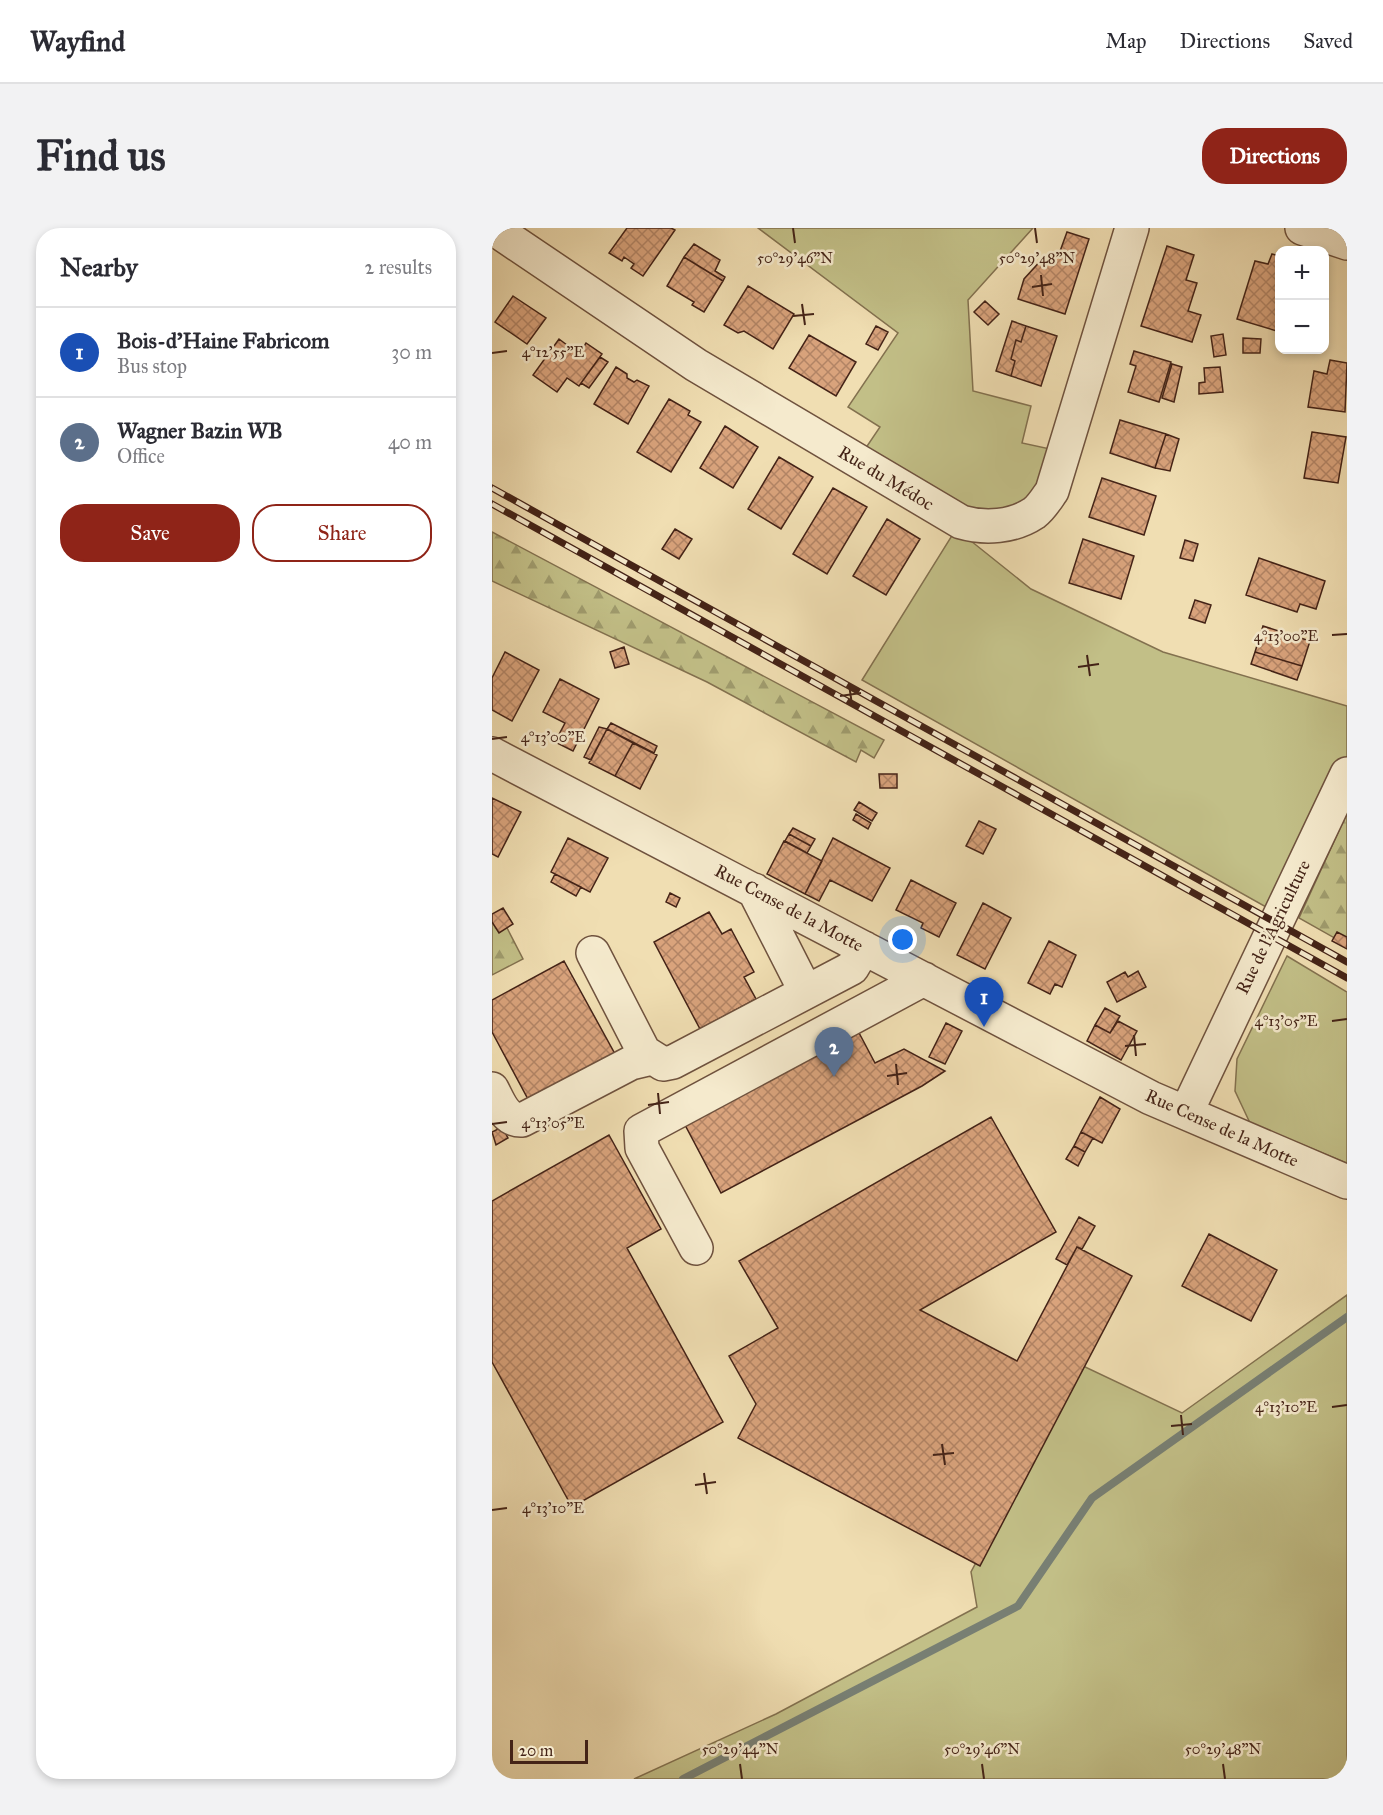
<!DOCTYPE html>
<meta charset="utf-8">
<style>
:root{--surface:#fff;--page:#f2f2f3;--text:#2b2b33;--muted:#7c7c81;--line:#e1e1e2;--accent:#8f2418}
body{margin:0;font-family:"IM FELL Great Primer",serif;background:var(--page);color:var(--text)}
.controls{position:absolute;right:18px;top:18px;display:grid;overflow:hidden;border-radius:12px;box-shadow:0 3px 9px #0003}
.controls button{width:54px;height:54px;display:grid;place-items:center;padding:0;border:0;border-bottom:2px solid var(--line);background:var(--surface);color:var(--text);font:30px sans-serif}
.scale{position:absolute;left:18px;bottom:15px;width:78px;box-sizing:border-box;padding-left:6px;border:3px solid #442317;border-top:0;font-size:16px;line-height:21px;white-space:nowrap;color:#442317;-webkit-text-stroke:4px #f5eacd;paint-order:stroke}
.you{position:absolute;left:411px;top:712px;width:21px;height:21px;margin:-15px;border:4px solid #fff;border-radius:50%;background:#1a73e8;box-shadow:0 0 0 9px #1a73e833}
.badge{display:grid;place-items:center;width:39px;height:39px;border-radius:50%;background:var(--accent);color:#fff;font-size:20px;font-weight:700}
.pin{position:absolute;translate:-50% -50px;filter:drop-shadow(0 2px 3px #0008)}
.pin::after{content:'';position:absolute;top:32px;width:21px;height:18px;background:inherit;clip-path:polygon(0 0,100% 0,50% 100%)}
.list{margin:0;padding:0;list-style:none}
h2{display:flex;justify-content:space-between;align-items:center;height:78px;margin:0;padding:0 24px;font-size:26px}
h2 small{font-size:20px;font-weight:400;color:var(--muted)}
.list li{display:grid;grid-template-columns:39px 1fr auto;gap:18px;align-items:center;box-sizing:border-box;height:90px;padding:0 24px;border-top:2px solid var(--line)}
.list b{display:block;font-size:22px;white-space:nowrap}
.list p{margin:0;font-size:20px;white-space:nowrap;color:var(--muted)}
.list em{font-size:20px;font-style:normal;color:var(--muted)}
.actions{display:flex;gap:12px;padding:18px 24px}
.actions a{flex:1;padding:14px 0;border:2px solid var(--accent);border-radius:24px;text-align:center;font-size:21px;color:var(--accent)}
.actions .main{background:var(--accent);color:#fff}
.map{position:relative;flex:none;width:855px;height:1551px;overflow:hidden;border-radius:24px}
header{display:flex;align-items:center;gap:36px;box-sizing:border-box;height:84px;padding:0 30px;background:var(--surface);border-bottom:2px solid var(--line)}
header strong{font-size:28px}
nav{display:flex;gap:33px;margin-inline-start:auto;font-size:21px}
.intro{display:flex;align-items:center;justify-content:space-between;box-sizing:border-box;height:144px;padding:0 36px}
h1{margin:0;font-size:42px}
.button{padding:15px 27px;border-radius:24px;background:var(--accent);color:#fff;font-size:21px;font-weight:700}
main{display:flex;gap:36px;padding:0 36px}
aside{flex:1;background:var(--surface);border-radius:24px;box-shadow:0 3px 9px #0003}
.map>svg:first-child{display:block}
.green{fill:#c2bf87;stroke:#83714f;stroke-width:1.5}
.forest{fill:url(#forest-firs);stroke:#83714f;stroke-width:1.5}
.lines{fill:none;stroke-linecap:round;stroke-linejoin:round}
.stream{stroke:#787f73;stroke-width:8}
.building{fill:url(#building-cross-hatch);stroke:#442317;stroke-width:1.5}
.minor-casing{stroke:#6f523e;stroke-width:36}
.minor{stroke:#f5eacd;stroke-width:33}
.rail-casing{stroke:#442317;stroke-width:7}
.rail{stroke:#f5eacd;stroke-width:4.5;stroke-dasharray:14;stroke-linecap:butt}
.ticks{fill:none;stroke:#442317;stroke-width:2}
.labels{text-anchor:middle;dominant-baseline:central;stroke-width:5;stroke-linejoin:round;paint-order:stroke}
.street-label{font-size:18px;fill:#442317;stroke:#f5eacd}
.ticks-label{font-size:15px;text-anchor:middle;fill:#442317;stroke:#f5eacd;stroke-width:5;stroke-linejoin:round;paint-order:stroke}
</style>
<header>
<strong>Wayfind</strong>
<nav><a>Map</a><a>Directions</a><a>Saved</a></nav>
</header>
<div class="intro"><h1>Find us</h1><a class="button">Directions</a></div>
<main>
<aside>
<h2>Nearby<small>2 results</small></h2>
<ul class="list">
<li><span class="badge" style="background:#1a4fb4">1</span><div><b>Bois-d'Haine Fabricom</b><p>Bus stop</p></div><em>30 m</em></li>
<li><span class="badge" style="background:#5c6f8a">2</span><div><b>Wagner Bazin WB</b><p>Office</p></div><em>40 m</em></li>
</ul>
<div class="actions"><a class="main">Save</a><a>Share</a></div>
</aside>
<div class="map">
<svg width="855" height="1551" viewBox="0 0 855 1551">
<defs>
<pattern id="forest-firs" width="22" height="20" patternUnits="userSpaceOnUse" patternTransform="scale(1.5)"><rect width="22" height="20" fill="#c2bf87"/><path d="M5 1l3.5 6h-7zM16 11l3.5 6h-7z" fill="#9f9b6d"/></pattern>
<pattern id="building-cross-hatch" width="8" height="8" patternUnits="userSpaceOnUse" patternTransform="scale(1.5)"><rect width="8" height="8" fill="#d9a37c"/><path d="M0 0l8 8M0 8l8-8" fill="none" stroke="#b28465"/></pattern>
</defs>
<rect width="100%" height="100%" fill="#f0deb2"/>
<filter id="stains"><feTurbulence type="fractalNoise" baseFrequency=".00333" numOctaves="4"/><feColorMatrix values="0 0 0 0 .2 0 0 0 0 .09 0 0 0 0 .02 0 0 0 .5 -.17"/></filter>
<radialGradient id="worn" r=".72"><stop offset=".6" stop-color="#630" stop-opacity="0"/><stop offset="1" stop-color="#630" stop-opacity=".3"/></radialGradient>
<path class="green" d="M 266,0 L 541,0 L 476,72 L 481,163 L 539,178 L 530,215 L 572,224 L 560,263 L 497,298 L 365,233 L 388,199 L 356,179 L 406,105 Z
M 464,301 L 539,361 L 671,424 L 855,478 L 855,546 L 774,679 L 370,452 Z
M 795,728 L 855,764 L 855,935 L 758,895 L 743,863 L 745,831 Z
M 855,1067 L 855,1551 L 142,1551 L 284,1486 L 485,1379 L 479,1344 L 589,1137 L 690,1185 Z"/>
<path class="forest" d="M 0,304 L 392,512 L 382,530 L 369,522 L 364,534 L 215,454 L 0,353 Z
M 855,585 L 855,717 L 807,690 Z
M 0,689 L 12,694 L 31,731 L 0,747 Z"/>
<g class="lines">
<path class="stream" d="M 191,1551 L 526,1378 L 600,1270 L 855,1089"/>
</g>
<path class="building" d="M 135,0 L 179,0 L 183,2 L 151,48 L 139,40 L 142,36 L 132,29 L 130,33 L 117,25 Z
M 575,4 L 597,11 L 573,86 L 526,71 L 532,51 L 553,28 L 567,26 Z
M 202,16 L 228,32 L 223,43 L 233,49 L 231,53 L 192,29 Z
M 675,18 L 702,27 L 694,52 L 705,55 L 696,83 L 709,87 L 700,114 L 649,98 Z
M 780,26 L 788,28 L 788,104 L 745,91 L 763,33 L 776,36 Z
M 192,29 L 231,53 L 212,84 L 200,77 L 202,74 L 175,58 Z
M 256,58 L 302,86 L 281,121 L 252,103 L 246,105 L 232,97 Z
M 21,68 L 54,90 L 35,116 L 3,94 Z
M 493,73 L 507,86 L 496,97 L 482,84 Z
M 520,93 L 534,98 L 529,114 L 524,112 L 519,131 L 523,133 L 519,148 L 504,143 Z
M 384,98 L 396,104 L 386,122 L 374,116 Z
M 534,98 L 565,108 L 549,158 L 519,148 L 523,133 L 519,131 L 524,112 L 529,114 Z
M 731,106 L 734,127 L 722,129 L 719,108 Z
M 317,107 L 364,134 L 344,168 L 297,140 Z
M 751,110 L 769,111 L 768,125 L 751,125 Z
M 67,111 L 87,126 L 94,115 L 110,126 L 87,158 L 75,150 L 65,164 L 41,147 Z
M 642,123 L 679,134 L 667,174 L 636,164 L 644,138 L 638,136 Z
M 108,129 L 116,134 L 97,160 L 89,155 Z
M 838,132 L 855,135 L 853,184 L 816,179 L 822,143 L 835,146 Z
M 680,136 L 690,139 L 682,174 L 670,170 Z
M 124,139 L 135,146 L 135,150 L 142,154 L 145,152 L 157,158 L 136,196 L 102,176 Z
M 728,139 L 731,164 L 707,166 L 707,155 L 713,154 L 712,140 Z
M 177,171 L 198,183 L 196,187 L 209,194 L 179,244 L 145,224 Z
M 628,192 L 674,206 L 663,240 L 618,225 Z
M 233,198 L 266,219 L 241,260 L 208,240 Z
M 820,204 L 854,209 L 846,255 L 812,250 Z
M 674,206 L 687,211 L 678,243 L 663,240 Z
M 287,229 L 321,249 L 289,301 L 256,281 Z
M 610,250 L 664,268 L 652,307 L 597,289 Z
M 341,260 L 375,279 L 335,346 L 301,326 Z
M 395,291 L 428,311 L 394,367 L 361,348 Z
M 183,301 L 200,311 L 187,331 L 170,321 Z
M 591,311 L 642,328 L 629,371 L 577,355 Z
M 693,312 L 706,316 L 701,333 L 688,330 Z
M 767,330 L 833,353 L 824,381 L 808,376 L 805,384 L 754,367 Z
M 703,372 L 719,377 L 713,395 L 697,390 Z
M 771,398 L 818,413 L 810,438 L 763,424 Z
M 132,419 L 137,436 L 123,440 L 118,424 Z
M 13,424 L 47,442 L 20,493 L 0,482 L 0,450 Z
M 763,424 L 810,438 L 805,452 L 759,436 Z
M 68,451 L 107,471 L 81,523 L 63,514 L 73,495 L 51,484 Z
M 119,495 L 165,518 L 162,525 L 115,501 Z
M 107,499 L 115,501 L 99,532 L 92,529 Z
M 115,501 L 141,515 L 123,548 L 97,535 Z
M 141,515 L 165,527 L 148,561 L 123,548 Z
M 387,546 L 405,546 L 405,560 L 388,560 Z
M 0,570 L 29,584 L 6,629 L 0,626 Z
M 367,574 L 385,585 L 380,593 L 362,582 Z
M 364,586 L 379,595 L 376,601 L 361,592 Z
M 487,593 L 504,601 L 491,626 L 474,618 Z
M 301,600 L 323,611 L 319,618 L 297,606 Z
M 297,606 L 319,618 L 315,625 L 293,613 Z
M 76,610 L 116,630 L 98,664 L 59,644 Z
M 341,610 L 398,640 L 380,673 L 338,652 L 327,673 L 313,666 Z
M 292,613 L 330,633 L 313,666 L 275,646 Z
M 63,646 L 89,659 L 84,668 L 59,654 Z
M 419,652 L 464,675 L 447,709 L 429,700 L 431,695 L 404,682 Z
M 178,665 L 188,670 L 184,679 L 174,674 Z
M 491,675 L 519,690 L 493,741 L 465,727 Z
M 11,680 L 21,696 L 7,705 L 0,694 L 0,686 Z
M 217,684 L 230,706 L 239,701 L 247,716 L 262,744 L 252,749 L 264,771 L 208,801 L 162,714 Z
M 845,704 L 855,709 L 855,721 L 840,713 Z
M 557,713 L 584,727 L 570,759 L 563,756 L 558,766 L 536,755 Z
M 72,733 L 123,826 L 37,873 L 0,804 L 0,772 Z
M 646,743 L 654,759 L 625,774 L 615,754 L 633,744 L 636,749 Z
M 613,780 L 628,788 L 618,805 L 603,797 Z
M 626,793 L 645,803 L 629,832 L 595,813 L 603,797 L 618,805 Z
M 454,795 L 470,803 L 453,836 L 437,829 Z
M 365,801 L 383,835 L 412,821 L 453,843 L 430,858 L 229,965 L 192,895 Z
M 608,869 L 628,881 L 610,915 L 589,904 Z
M 499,889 L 564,1004 L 428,1082 L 525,1133 L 585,1019 L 640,1048 L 488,1338 L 246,1210 L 264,1176 L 237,1128 L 286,1100 L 247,1033 Z
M 10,899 L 16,910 L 4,917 L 0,904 Z
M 589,904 L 601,910 L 593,924 L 582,918 Z
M 117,907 L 169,1001 L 135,1020 L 231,1194 L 80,1279 L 0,1134 L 0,973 Z
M 582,918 L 593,924 L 586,938 L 574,931 Z
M 587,989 L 603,998 L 590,1021 L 585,1019 L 575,1037 L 564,1031 Z
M 717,1006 L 785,1042 L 759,1093 L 690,1058 Z"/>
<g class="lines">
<g class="minor-casing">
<path id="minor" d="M 1,0 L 204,137 L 469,294 C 493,301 521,299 542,285 C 549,280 555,270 560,263 L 640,0
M 810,0 L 855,15
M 0,526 L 659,870 L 855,954
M 262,662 L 314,764
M 101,725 L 152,824 L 171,836 L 181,834 L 360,740 L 372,720
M 0,861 C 7,874 13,893 30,892 L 139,835 L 160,830
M 694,885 L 855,546
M 204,1020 L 150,920 L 149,903 L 432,751"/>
</g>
<use href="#minor" class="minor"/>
<g class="rail-casing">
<path id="rail" d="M 0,260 L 855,734
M 0,276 L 855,750"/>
</g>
<use href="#rail" class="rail"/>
</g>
<path class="ticks" d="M 301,0 L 303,15M 543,0 L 545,15M 549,47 L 551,68M 540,59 L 560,56M 310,76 L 313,97M 301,88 L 322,86M 0,125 L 15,123M 840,407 L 855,406M 595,427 L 598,448M 586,439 L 607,436M 357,456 L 360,477M 348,468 L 369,465M 0,511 L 15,509M 840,793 L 855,791M 642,807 L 644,828M 633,818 L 654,816M 404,836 L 406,857M 395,848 L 415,845M 166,865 L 168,886M 156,877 L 177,874M 0,896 L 15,894M 840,1179 L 855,1177M 689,1187 L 691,1207M 679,1198 L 700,1196M 450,1216 L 453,1237M 441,1227 L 462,1225M 212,1245 L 215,1266M 203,1257 L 224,1254M 0,1282 L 15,1280M 248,1536 L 250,1551M 490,1536 L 492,1551M 731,1536 L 733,1551"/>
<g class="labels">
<g class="street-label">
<text transform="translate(394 250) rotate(31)">Rue du Médoc</text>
<text transform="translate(297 680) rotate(28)">Rue Cense de la Motte</text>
<text transform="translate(781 699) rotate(-64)">Rue de l'Agriculture</text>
<text transform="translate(730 900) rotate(24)">Rue Cense de la Motte</text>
</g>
</g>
<g class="ticks-label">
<text x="303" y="35">50°29'46"N</text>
<text x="545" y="35">50°29'48"N</text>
<text x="61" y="129">4°12'55"E</text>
<text x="794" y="413">4°13'00"E</text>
<text x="61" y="514">4°13'00"E</text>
<text x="794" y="798">4°13'05"E</text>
<text x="61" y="900">4°13'05"E</text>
<text x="794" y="1184">4°13'10"E</text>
<text x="61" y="1285">4°13'10"E</text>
<text x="248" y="1526">50°29'44"N</text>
<text x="490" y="1526">50°29'46"N</text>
<text x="731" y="1526">50°29'48"N</text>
</g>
<rect width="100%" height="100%" filter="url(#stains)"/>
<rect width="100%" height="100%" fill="url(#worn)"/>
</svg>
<div class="controls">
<button>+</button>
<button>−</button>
</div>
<div class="scale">20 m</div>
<div class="you"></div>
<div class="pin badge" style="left:492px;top:799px;background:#1a4fb4">1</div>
<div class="pin badge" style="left:342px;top:849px;background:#5c6f8a">2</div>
</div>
</main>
